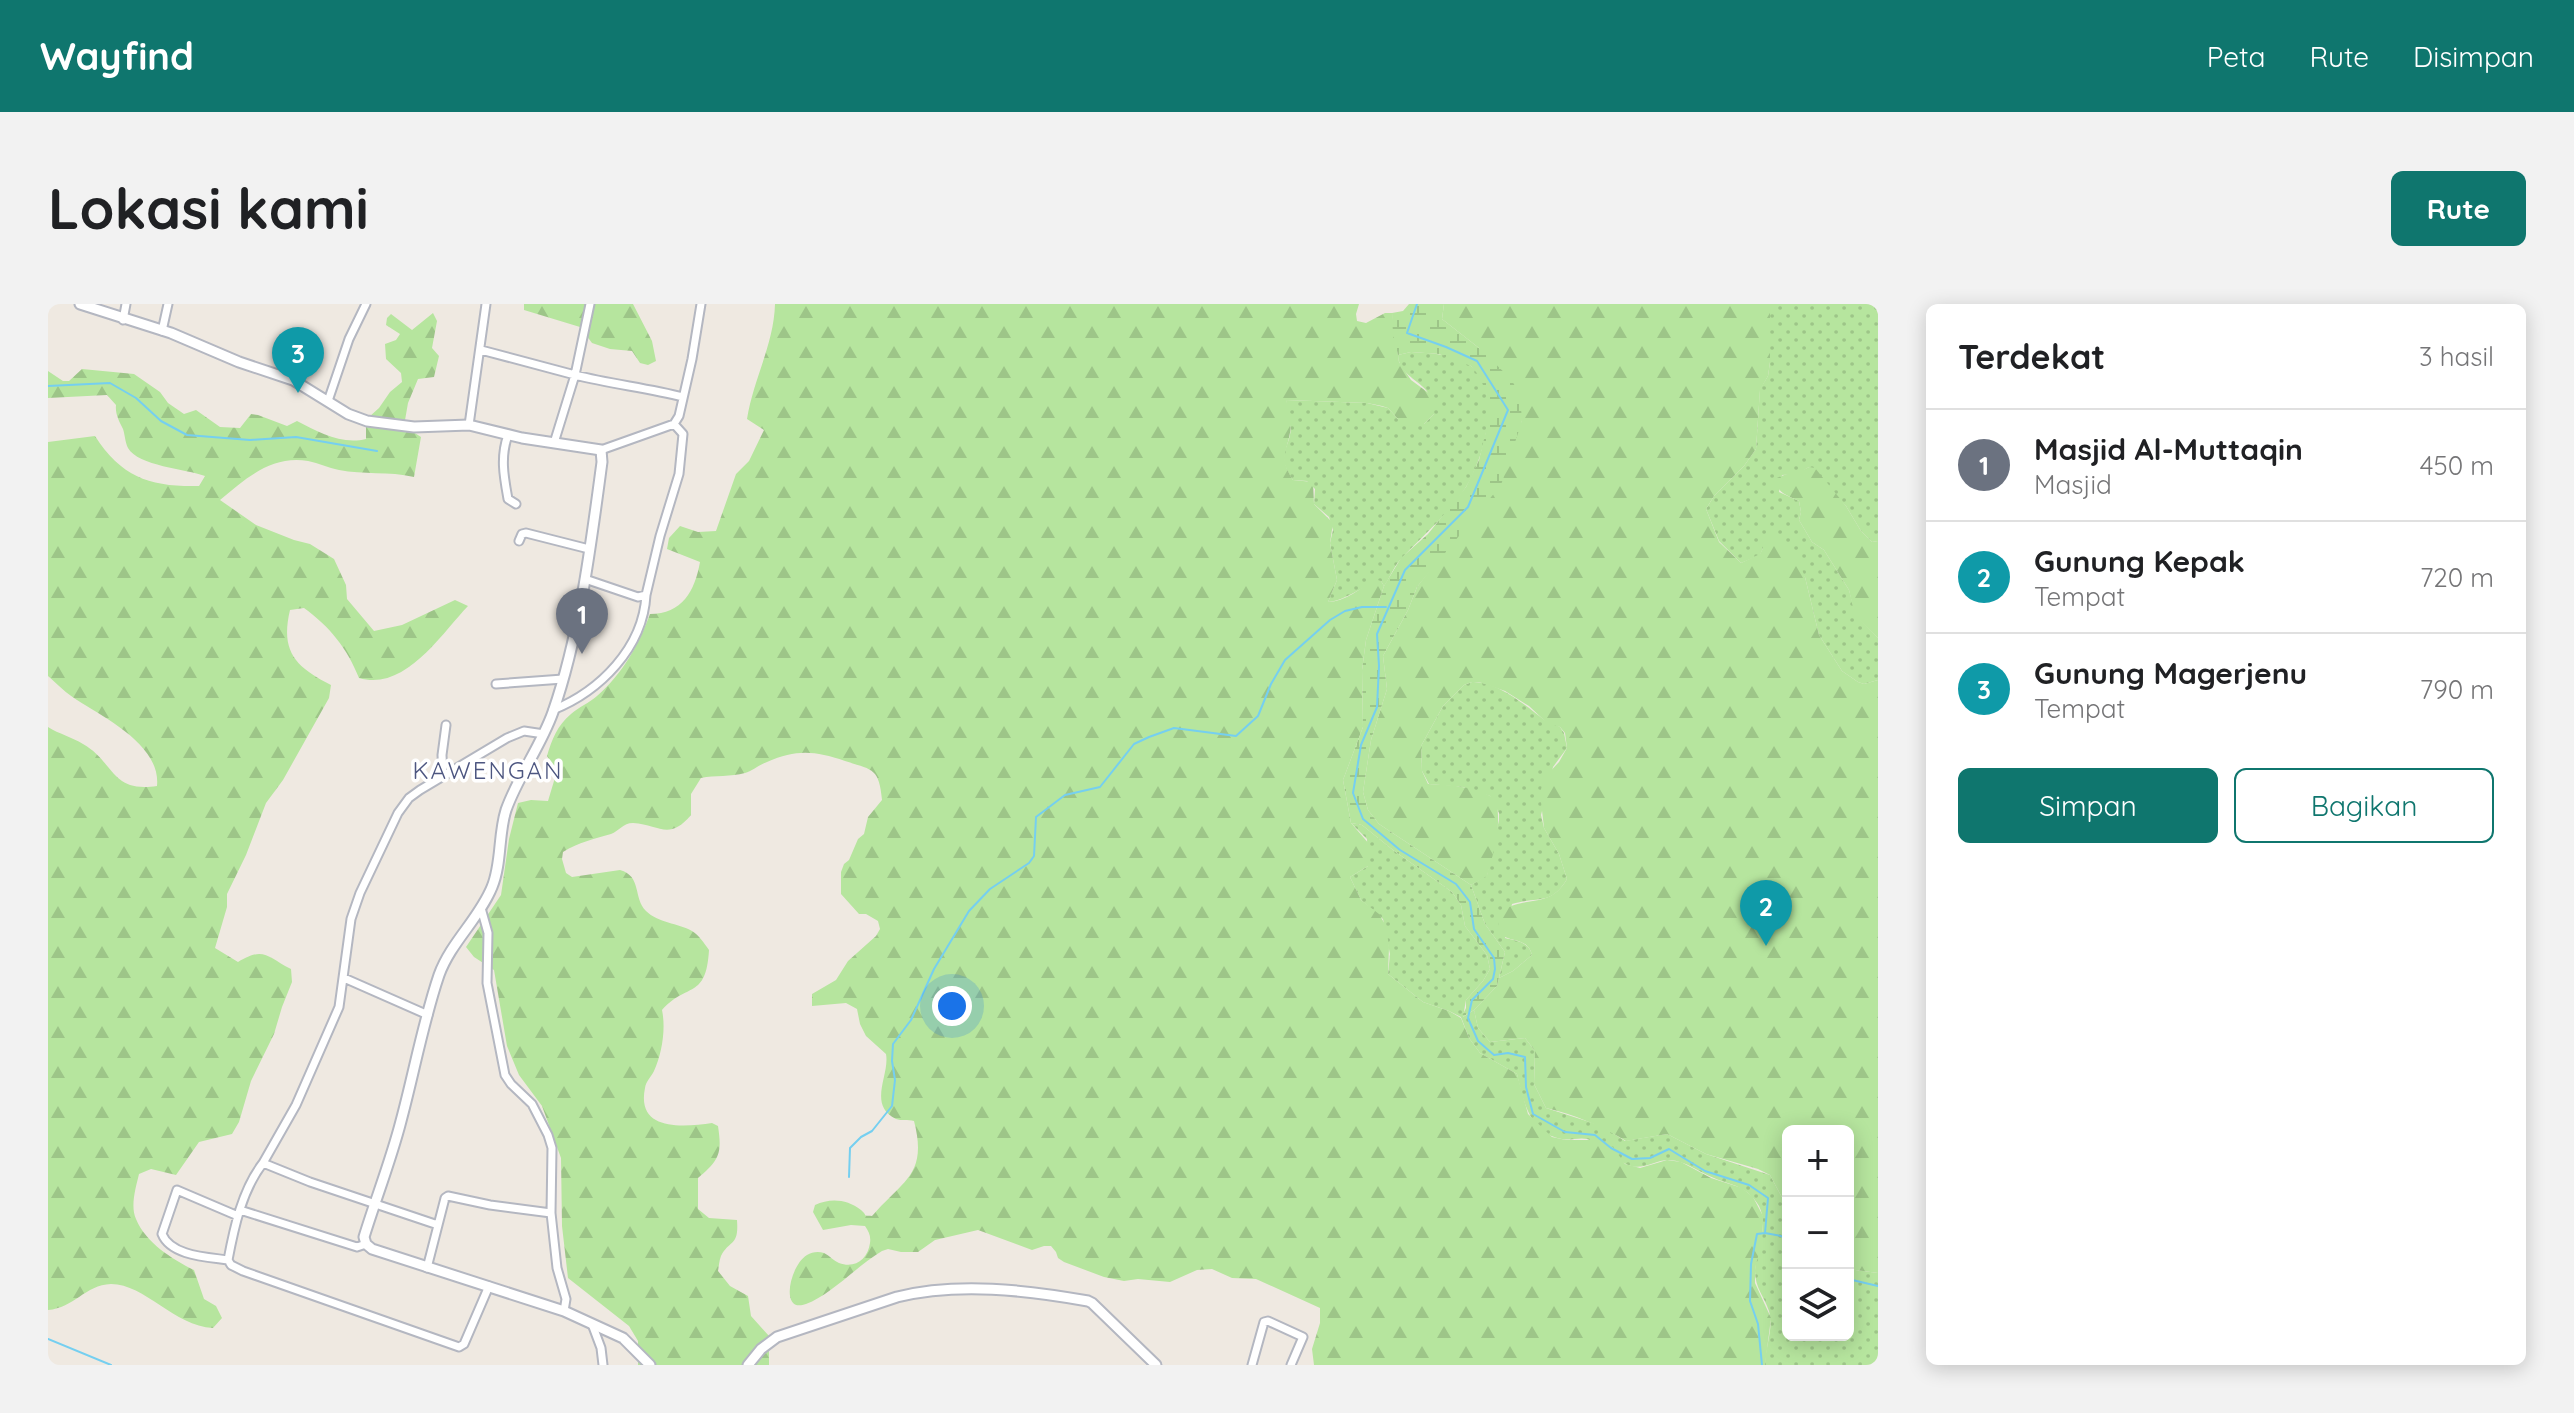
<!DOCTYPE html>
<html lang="id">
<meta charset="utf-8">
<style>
:root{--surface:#fff;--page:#f2f2f2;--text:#202124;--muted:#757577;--line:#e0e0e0;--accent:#0f766e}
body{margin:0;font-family:Quicksand,sans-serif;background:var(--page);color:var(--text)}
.controls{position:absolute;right:24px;bottom:24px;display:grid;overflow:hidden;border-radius:12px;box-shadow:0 4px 20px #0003}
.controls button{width:72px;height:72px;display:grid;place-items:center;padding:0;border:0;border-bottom:2px solid var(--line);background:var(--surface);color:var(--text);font:40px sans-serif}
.you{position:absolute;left:904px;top:702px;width:28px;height:28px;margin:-20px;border:6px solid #fff;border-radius:50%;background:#1a73e8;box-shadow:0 0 0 12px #1a73e833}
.badge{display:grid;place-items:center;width:52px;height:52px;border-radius:50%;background:var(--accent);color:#fff;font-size:26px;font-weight:700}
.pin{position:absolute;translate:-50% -66px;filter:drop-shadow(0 2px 4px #0008)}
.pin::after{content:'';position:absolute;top:42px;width:28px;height:24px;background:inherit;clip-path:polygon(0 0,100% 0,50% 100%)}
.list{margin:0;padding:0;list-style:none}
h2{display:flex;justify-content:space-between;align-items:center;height:104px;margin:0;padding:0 32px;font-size:34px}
h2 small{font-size:26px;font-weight:400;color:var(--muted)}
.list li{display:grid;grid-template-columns:52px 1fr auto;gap:24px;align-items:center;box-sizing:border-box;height:112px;padding:0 32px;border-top:2px solid var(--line)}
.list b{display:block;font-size:30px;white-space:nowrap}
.list p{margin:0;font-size:26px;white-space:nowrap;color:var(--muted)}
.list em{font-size:26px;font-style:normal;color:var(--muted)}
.actions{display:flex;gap:16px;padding:24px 32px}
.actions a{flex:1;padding:18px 0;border:2px solid var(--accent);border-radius:12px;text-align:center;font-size:28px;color:var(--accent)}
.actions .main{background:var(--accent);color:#fff}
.icon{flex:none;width:44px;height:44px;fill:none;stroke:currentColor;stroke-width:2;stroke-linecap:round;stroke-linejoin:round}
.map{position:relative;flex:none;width:1830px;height:1061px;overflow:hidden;border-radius:12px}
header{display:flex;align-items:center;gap:48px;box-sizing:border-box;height:112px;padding:0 40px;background:var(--accent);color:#fff}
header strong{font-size:38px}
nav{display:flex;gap:44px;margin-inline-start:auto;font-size:28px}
.intro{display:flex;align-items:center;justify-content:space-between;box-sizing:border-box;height:192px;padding:0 48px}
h1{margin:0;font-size:56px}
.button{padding:20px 36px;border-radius:12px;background:var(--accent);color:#fff;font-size:28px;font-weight:700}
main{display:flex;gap:48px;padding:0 48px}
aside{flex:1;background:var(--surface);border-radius:12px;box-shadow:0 4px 20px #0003}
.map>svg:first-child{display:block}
.grass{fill:url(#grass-dots)}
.forest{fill:url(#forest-firs)}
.wetland{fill:url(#wetland-marsh)}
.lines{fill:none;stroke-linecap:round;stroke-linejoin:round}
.stream{stroke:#75cff0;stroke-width:2}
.street-casing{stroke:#b4b7c1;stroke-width:11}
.secondary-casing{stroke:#b4b7c1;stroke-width:13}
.street{stroke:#fff;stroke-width:7}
.secondary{stroke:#fff;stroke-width:9}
.labels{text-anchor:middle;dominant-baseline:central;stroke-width:7;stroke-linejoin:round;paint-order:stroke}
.quarter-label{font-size:24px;letter-spacing:2px;fill:#4d5680;stroke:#fff}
</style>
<header>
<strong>Wayfind</strong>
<nav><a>Peta</a><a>Rute</a><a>Disimpan</a></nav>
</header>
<div class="intro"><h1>Lokasi kami</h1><a class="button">Rute</a></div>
<main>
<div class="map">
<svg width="1830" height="1061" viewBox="0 0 1830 1061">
<defs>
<pattern id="grass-dots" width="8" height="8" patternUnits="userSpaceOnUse" patternTransform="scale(2)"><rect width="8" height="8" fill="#b6e59e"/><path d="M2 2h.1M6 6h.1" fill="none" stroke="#9dc588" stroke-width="1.8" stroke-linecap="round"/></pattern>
<pattern id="forest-firs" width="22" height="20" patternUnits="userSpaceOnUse" patternTransform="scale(2)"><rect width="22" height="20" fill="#b6e59e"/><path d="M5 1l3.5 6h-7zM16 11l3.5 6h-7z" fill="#9dc588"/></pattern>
<pattern id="wetland-marsh" width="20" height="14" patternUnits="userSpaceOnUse" patternTransform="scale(2)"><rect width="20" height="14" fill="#b6e59e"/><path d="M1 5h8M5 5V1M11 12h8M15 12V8" fill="none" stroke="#9dc588"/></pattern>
</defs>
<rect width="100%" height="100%" fill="#efe9e1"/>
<path class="grass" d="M 1722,0 L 1830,0 L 1830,237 L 1824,238 L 1813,227 L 1798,202 L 1761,163 L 1749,170 L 1734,171 L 1731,188 L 1751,197 L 1753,208 L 1751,216 L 1764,238 L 1776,246 L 1801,286 L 1808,312 L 1830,334 L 1830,376 L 1816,380 L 1810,378 L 1794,367 L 1771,331 L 1757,273 L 1715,230 L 1715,244 L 1712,251 L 1693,259 L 1671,237 L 1658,205 L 1666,192 L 1696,162 L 1708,145 L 1712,85 L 1720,72 L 1722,58 Z
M 1363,48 C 1382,49 1407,50 1423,62 C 1455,86 1436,154 1418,183 C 1400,211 1374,232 1352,256 C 1345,264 1342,274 1336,282 L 1333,277 C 1314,281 1300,296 1280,298 L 1289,276 L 1282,239 L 1285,226 L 1281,213 L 1266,200 L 1267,185 L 1259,177 L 1245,176 C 1226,148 1243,146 1243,121 C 1243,113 1239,104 1238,96 L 1319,99 L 1340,104 L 1350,115 L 1376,120 L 1386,110 C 1384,103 1383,91 1378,86 C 1367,74 1351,69 1350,51 Z
M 1424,378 C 1449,377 1477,401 1495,415 C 1501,420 1506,419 1512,423 L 1516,429 L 1519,444 L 1505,463 L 1493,511 L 1496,524 L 1511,550 L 1519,575 C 1503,602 1490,592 1464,600 L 1457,634 C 1469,637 1481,638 1484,651 L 1465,667 L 1451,674 L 1457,648 L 1437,620 L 1423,581 L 1439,571 L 1451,516 L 1451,509 L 1442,492 L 1415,483 L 1381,480 L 1374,467 L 1373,442 L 1395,402 L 1416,381 Z
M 1303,519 L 1314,521 L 1345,546 L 1404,588 L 1413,601 L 1417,622 L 1439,651 L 1442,665 L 1435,677 L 1418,696 L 1415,713 L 1426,706 L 1430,724 L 1442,738 L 1477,734 L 1487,747 L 1486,780 L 1498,804 L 1554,822 L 1577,837 L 1619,830 L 1658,850 L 1722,871 L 1737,899 L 1740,911 L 1740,1031 L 1800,1031 L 1800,965 L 1830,969 L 1830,1061 L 1717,1061 C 1717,1043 1726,1025 1721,1007 C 1716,992 1707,984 1707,967 C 1707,944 1722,925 1711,902 C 1707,895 1701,889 1694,885 C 1686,880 1675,878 1666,874 C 1650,868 1639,857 1621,856 C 1606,856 1595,867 1580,861 C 1567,855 1551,838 1539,835 C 1531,833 1522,837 1514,835 C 1482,830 1475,797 1469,770 L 1432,749 L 1421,734 L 1413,713 L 1401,707 L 1375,698 L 1340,670 L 1342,650 L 1335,615 L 1313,596 L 1302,573 L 1320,562 L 1319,535 Z"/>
<path class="forest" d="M 476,0 L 585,0 L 604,37 L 608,57 L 600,61 L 592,59 L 584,47 L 562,45 L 544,39 L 532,23 L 476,6 Z
M 727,0 L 1311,0 L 1308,10 L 1309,17 L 1318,19 L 1337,9 L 1344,9 L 1351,58 L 1363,76 L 1386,93 L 1386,110 L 1376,120 L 1363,123 L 1350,115 L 1340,104 L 1334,102 L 1319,99 L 1238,96 C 1241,105 1244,112 1243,121 C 1241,146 1229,152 1245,176 L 1265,178 L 1266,200 L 1285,219 L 1282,239 L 1289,276 L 1280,298 C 1298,297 1312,285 1326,275 L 1333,277 L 1336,282 L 1318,336 L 1314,366 L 1315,423 L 1295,476 L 1303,519 L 1322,541 L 1320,562 L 1302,573 L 1313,596 L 1331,610 L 1338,622 L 1341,643 L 1340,670 L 1375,698 L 1401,707 L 1413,714 L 1421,734 L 1432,749 L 1469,770 L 1480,810 L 1504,833 L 1518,836 L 1553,836 L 1565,843 L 1577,860 L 1592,864 L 1619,856 L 1633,858 L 1663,874 L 1694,884 L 1705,893 L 1715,912 L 1715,919 L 1714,938 L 1707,964 L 1707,979 L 1723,1014 L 1717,1061 L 1266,1061 L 1264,1045 L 1272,1019 L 1272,1004 L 1208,975 L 1184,974 L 1164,965 L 1149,966 L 1122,978 L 1090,975 L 1076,977 L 1056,973 L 1016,958 L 1010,954 L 1008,948 L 1003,942 L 996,942 L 984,946 L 930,926 L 887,936 L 870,948 L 853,948 L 840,945 L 834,947 C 810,961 783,991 758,1000 C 731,1010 742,961 759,951 C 764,948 770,947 776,949 C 782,952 786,957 791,959 C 807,965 820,955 822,939 C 823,932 821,928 817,922 L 803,921 L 775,926 L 765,908 L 767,901 C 782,894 799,895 813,906 C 821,913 813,911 824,912 C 855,876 880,871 866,817 C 860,815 853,817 848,815 C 819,801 842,771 838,750 L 818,732 L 812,720 L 809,705 L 798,699 L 764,702 L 764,690 L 788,676 L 800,657 L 828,632 L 832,625 L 830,617 L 818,610 L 811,610 L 793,590 L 793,568 L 796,560 L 801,556 L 810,535 L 816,530 L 820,513 L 834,496 C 831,464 825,466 797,457 C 767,447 749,445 719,458 C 711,461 704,467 697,469 C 683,473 667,471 653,474 L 643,490 L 643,511 C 621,537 612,521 585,519 C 575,519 571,527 563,530 C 546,535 531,538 515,548 L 514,555 L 518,569 L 524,573 L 572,566 C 594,572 585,594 598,607 C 610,619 630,619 644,627 C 651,631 656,639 661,646 C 658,696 639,678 614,706 C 618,725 614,749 606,767 C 603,773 598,777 597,784 C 588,828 636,823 664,819 L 670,822 C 674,849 672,856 650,874 L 650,905 L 661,914 L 689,916 C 691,943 682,935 673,952 C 671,957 671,962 670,967 L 682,982 L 700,992 L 703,1012 L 721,1032 L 721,1061 L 590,1061 L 590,1037 L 581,1022 L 520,974 L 514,922 L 513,854 L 494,802 L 471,771 L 459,742 L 446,666 L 426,653 L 418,643 L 453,591 L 461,535 L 470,499 L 483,496 L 500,497 L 509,467 L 499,452 C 504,435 509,422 523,410 C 531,403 541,399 549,392 C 575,369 590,342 602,310 C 634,310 647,287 652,258 L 619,245 L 621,234 L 632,222 L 650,228 L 668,227 L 688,170 L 701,157 L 716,126 L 699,115 C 705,76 726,40 727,0 Z
M 1396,0 L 1722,0 L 1722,58 L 1720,72 L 1712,86 L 1708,145 L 1696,162 L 1666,192 L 1658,205 L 1671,238 L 1693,259 L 1712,250 L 1715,244 L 1715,230 L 1722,230 L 1749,253 L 1757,273 L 1771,331 L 1794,367 L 1810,378 L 1816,380 L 1830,376 L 1830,969 L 1800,965 L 1800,827 L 1740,827 L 1740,911 L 1737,899 L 1722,871 L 1710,865 L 1658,850 L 1619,830 L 1578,837 C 1552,821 1527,811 1498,804 L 1486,780 L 1487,747 L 1477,734 L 1442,738 L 1430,724 L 1426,706 L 1449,682 L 1451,674 L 1465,667 L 1484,651 C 1478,625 1442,648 1452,608 C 1479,590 1501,606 1519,575 L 1511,550 L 1496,524 L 1492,489 L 1496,474 L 1511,458 L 1519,444 L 1517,429 L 1512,423 L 1499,419 L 1481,402 L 1457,387 L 1431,378 L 1424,378 L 1416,381 L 1395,402 L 1373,442 L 1374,467 L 1380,480 C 1402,481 1430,482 1448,496 C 1454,523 1446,546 1439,572 L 1423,581 L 1331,520 L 1320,506 L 1315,488 L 1323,436 L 1339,385 L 1335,352 L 1360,306 L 1369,283 L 1395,249 L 1474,117 L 1431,44 L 1394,15 Z
M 385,9 L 389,17 L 384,44 L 391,52 L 386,73 L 370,75 L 360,99 L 356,122 L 373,133 L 366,173 C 341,167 315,171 291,166 C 280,164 271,159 260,157 C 224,151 198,174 172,196 L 208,221 L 246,236 L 262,240 L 286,255 L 298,281 L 299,295 L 326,327 L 354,321 L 407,296 L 420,302 C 394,329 357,388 311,374 C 299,344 282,323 256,304 L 242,306 C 232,348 248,363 283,381 L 281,394 L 235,476 L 218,499 L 198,551 L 179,590 L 179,603 L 167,644 L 190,658 C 216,642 219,653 243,665 L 244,678 L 234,703 L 226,730 L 203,777 L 191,818 L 184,830 L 151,838 L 128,871 L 103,865 L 91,870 C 88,883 82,902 88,915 C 98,939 124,955 146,966 L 156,995 L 168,1002 L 174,1014 L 165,1024 C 126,1022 97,980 63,980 C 37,981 26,1004 0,1006 L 0,423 C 11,430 24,433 35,440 C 67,458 62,489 109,482 C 113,442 59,415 29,396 C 19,390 9,380 0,372 L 0,138 L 47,132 C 74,174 103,183 151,182 L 157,172 C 138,165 90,162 80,144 C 77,138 77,131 75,125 C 71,117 67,110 68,101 L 59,91 L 0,94 L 0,67 L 15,77 L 21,77 L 34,65 L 86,70 L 112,88 L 120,99 L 136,110 L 148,106 L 172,123 L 192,124 L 203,110 L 210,111 L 239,122 L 249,117 C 271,128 293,141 318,135 L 318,119 L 321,113 L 331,104 L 342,88 L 354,78 L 353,69 L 338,55 L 337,40 L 348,36 L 352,30 L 338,21 L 339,14 L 343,10 L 364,26 Z
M 1761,163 L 1767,164 L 1798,202 L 1813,227 L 1824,238 L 1830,237 L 1830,334 L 1807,312 L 1801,286 L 1776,246 L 1764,238 L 1751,216 L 1753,208 L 1751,197 C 1739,191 1727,189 1729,174 C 1738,169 1750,169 1761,163 Z"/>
<path class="wetland" d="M 1361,0 L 1396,0 L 1394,15 L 1431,44 L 1463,75 L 1472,91 L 1474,117 L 1453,181 L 1369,283 L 1360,306 L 1335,352 L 1339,385 L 1323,436 L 1315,488 L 1320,506 L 1331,520 L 1423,581 L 1437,620 L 1457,648 L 1449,682 L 1426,706 L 1413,714 L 1418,704 L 1418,696 L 1435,677 L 1442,665 L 1439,651 L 1417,622 L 1413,601 L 1404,588 L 1345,546 L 1314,521 L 1303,519 L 1295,476 L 1315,423 L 1314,366 L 1318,336 L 1336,282 L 1353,254 L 1380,230 L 1418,183 L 1431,156 L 1438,127 L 1439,92 L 1432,73 L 1423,62 L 1391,50 L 1363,48 L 1350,51 L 1345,30 L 1344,9 L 1355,7 Z"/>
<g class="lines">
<path class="stream" d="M 1369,0 L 1359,29 L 1398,43 L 1429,57 L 1460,106 L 1420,203 L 1357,266 L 1329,330 L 1331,362 L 1329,403 L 1313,441 L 1305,489 L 1315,515 L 1352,546 L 1408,580 L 1422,598 L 1426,625 L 1446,654 L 1447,665 L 1445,675 L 1424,696 L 1420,714 L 1430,737 L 1446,751 L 1460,749 L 1477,753 L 1478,783 L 1485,810 L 1517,828 L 1547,831 L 1563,844 L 1584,855 L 1602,854 L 1621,845 L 1657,867 L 1701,881 L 1720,894 L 1717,929 L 1733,932 L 1740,937
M 0,82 L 62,79 L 88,94 L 113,117 L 139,131 L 202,136 L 248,133 L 329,147
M 801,873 L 802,844 L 813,833 L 824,827 L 844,802 L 847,776 L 844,757 L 845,740 L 863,716 L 886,665 L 921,607 L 942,585 L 981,559 L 986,552 L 988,513 L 1017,491 L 1052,483 L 1086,440 L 1101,433 L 1126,424 L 1188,432 L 1210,412 L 1223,380 L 1237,356 L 1282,316 L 1297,307 L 1314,303 L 1338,303
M 1800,975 L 1830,982
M 0,1035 L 63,1061
M 1714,1061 L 1710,1020 L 1702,997 L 1703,960 L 1709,930 L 1717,929"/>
<g class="street-casing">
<path id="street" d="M 542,0 L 527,71 C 563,80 599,84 635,93
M 75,16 L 78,0
M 114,27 L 120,0
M 433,46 L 527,71 L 506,139
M 280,97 L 301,35 L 318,0
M 421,121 L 438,0
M 460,131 C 452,153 456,173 460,195 L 468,200
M 553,146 L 626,120 L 631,112 L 644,55 L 653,0
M 471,237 L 474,230 L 478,229 L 541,245
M 537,275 L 590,293 L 598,291 L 612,232 L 631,170 L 635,130 L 626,120
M 448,380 L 515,375
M 505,406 C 552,387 595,344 598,291
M 395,471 L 394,451 L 398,421
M 433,604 L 440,629 L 439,679 L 457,771 L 463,780 L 484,800 L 500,831 L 504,844 L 503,909 L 509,964 L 518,995 L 516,1007
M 296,674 L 380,711
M 215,859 L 248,801 L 291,703 L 303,615 L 312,589 L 350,509 L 361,494 L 372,486 L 459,434 L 476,427 L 496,430
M 192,906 L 309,943 L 318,940
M 390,921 L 262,878 L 215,859 C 194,886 186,924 180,956 L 183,961 L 195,967 L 411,1043 L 416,1040 L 441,982
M 180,956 C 159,953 123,952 114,930 L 129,886 L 190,912
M 379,964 L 397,894 L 400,892 L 442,901 L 503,909
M 544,1020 L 553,1044 L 555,1061
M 1204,1061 L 1216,1018 L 1220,1017 L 1255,1033 L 1243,1061"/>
</g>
<g class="secondary-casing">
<path id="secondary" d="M 32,0 L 123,29 L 191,58 L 245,76 L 300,110 L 319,117 L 366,123 L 421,121 L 474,134 L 553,146 L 554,158 C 543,240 532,330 505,408 C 493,442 470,472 458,506 C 450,531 454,559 444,583 C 431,615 403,638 391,671 C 375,718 366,769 353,817 C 343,856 328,894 316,933 L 318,940 L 324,945 L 516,1007 L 575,1034 L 602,1061
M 700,1061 L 713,1045 L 729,1033 L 849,993 C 909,978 979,986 1040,997 L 1044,999 L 1108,1061"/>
</g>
<use href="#street" class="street"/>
<use href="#secondary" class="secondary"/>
</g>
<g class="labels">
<g class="quarter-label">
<text x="440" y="466">KAWENGAN</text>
</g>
</g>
</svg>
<div class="controls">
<button>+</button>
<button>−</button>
<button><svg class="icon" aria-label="layers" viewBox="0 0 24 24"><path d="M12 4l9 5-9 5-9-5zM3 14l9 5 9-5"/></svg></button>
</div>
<div class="you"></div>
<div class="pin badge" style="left:534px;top:350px;background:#6b7280">1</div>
<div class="pin badge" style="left:1718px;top:642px;background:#0f9aa8">2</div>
<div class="pin badge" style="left:250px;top:89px;background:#0f9aa8">3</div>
</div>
<aside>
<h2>Terdekat<small>3 hasil</small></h2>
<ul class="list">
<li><span class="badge" style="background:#6b7280">1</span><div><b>Masjid Al-Muttaqin</b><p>Masjid</p></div><em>450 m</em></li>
<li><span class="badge" style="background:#0f9aa8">2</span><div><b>Gunung Kepak</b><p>Tempat</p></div><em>720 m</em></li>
<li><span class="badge" style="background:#0f9aa8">3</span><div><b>Gunung Magerjenu</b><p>Tempat</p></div><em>790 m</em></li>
</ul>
<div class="actions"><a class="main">Simpan</a><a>Bagikan</a></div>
</aside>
</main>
